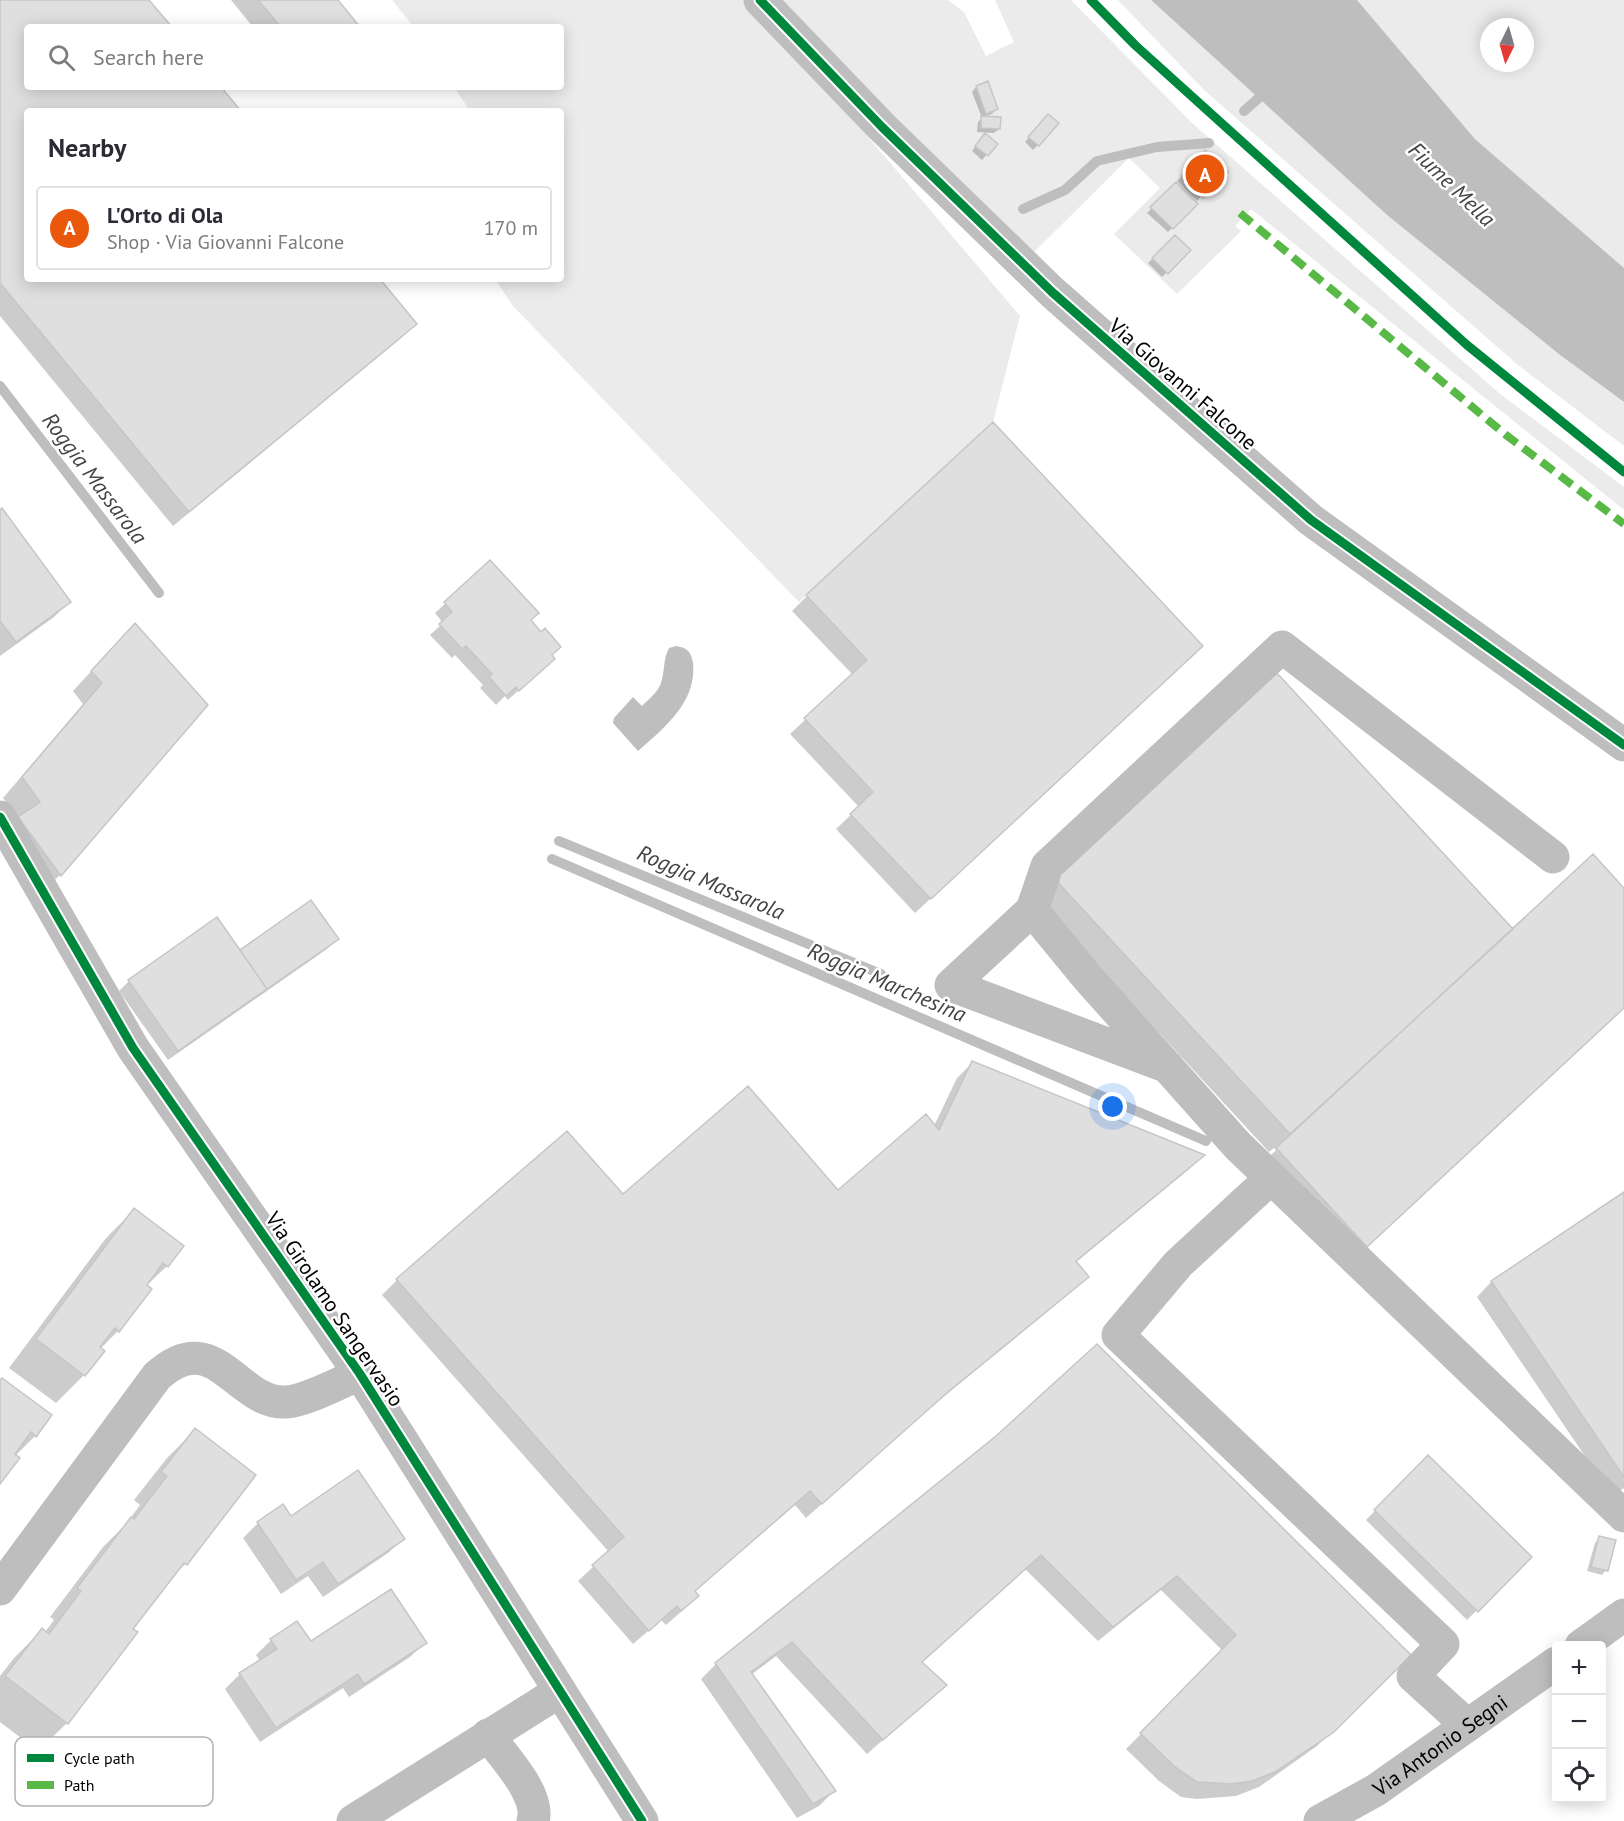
<!DOCTYPE html>
<meta charset="utf-8">
<style>
:root{--surface:#fff;--page:#f2f2f3;--text:#2b2b33;--muted:#7c7c81;--line:#e1e1e2;--accent:#ea580c}
body{margin:0;font-family:"PT Sans",sans-serif;background:var(--page);color:var(--text)}
.controls{position:absolute;right:18px;bottom:18px;display:grid;overflow:hidden;border-radius:6px;box-shadow:0 3px 15px #0003}
.controls button{width:54px;height:54px;display:grid;place-items:center;padding:0;border:0;border-bottom:2px solid var(--line);background:var(--surface);color:var(--text);font:30px sans-serif}
.compass{position:absolute;left:1480px;top:18px;width:54px;height:54px;border-radius:50%;background:var(--surface);box-shadow:0 3px 15px #0003;rotate:185deg}
.you{position:absolute;left:1113px;top:1107px;width:21px;height:21px;margin:-15px;border:4px solid #fff;border-radius:50%;background:#1a73e8;box-shadow:0 0 0 9px #1a73e833}
.badge{display:grid;place-items:center;width:39px;height:39px;border-radius:50%;background:var(--accent);color:#fff;font-size:20px;font-weight:700}
.pin{position:absolute;translate:-50% -50%;border:3px solid #fff;box-shadow:0 2px 6px #0006}
.list{margin:0;padding:0;list-style:none}
h2{display:flex;justify-content:space-between;align-items:center;height:78px;margin:0;padding:0 24px;font-size:26px}
h2 small{font-size:20px;font-weight:400;color:var(--muted)}
.list li{display:grid;grid-template-columns:39px 1fr auto;gap:18px;align-items:center;box-sizing:border-box;height:84px;margin:0 12px 12px;padding:0 12px;border:2px solid var(--line);border-radius:6px}
.list b{display:block;font-size:22px;white-space:nowrap}
.list p{margin:0;font-size:20px;white-space:nowrap;color:var(--muted)}
.list em{font-size:20px;font-style:normal;color:var(--muted)}
.icon{flex:none;width:33px;height:33px;fill:none;stroke:currentColor;stroke-width:2;stroke-linecap:round;stroke-linejoin:round}
.map{position:relative;flex:none;width:1624px;height:1821px;overflow:hidden}
.search{position:absolute;background:var(--surface);box-shadow:0 3px 15px #0003;left:24px;top:24px;width:540px;height:66px;display:flex;align-items:center;gap:15px;box-sizing:border-box;padding:0 21px;border-radius:6px;color:var(--muted);font-size:22px}
.panel{position:absolute;background:var(--surface);box-shadow:0 3px 15px #0003;left:24px;top:108px;width:540px;height:174px;border-radius:6px}
.map>svg:first-child{display:block}
.green{fill:#ebebeb;fill-rule:evenodd}
.water{fill:#bebebe}
.shadow{fill:#0003}
.lines{fill:none;stroke-linecap:round;stroke-linejoin:round}
.stream{stroke:#bebebe;stroke-width:10}
.building{fill:#dfdfdf;stroke:#c6c6c6;stroke-width:1.5}
.minor{stroke:#bebebe;stroke-width:33}
.quiet{stroke:#58b947;stroke-width:8;stroke-dasharray:15 8;stroke-linecap:butt}
.cycleway-casing{stroke:#fff;stroke-width:13}
.cycleway{stroke:#00873e;stroke-width:9}
.labels{text-anchor:middle;dominant-baseline:central;stroke-width:5;stroke-linejoin:round;paint-order:stroke}
.street-label{font-size:21px;fill:#000;stroke:#fff}
.water-label{font-size:22px;font-style:italic;fill:#434343;stroke:#fff}
.key{fill:#fff;stroke:#b2b2b2;stroke-width:1.5}
.key-label{font-size:16px;fill:#000}
</style>
<div class="map">
<svg width="1624" height="1821" viewBox="0 0 1624 1821">
<rect width="100%" height="100%" fill="#fff"/>
<path class="green" d="M 392,0 L 752,0 L 1020,316 L 993,422 L 799,602 L 513,306 L 495,279 L 561,279 L 561,111 L 470,111 L 454,87 L 561,87 L 561,27 L 414,27 Z
M 780,0 L 948,0 L 964,12 L 986,56 L 1014,42 L 995,0 L 1071,0 L 1192,123 L 1499,393 L 1624,487 L 1624,510 L 1251,209 L 1235,226 L 1241,231 L 1177,294 L 1114,234 L 1160,188 L 1129,158 L 1029,257 Z
M 1118,0 L 1151,0 L 1387,215 L 1560,355 L 1624,402 L 1624,446 L 1518,365 L 1204,90 Z
M 1357,0 L 1624,0 L 1624,268 L 1475,139 ZM 1489,27 L 1525,27 L 1525,63 L 1489,63 Z"/>
<path class="water" d="M 1151,0 L 1357,0 L 1475,139 L 1624,268 L 1624,402 L 1560,355 L 1387,215 Z
M 676,646 C 687,648 691,651 693,663 C 697,702 664,728 638,751 L 613,723 L 614,718 L 633,697 L 642,706 C 649,699 658,692 661,683 C 665,671 663,659 669,648 Z"/>
<path class="shadow" d="M 0,0 L 147,0 L 170,27 L 27,27 L 27,87 L 219,87 L 239,111 L 27,111 L 27,279 L 378,279 L 415,324 L 400,339 L 173,526 L 0,316 Z
M 231,0 L 336,0 L 358,27 L 253,27 Z
M 976,87 L 996,109 L 992,114 L 982,117 L 999,129 L 994,133 L 977,132 L 978,122 L 982,118 L 972,92 Z
M 1044,120 L 1038,145 L 1033,150 L 1025,142 Z
M 980,140 L 996,144 L 982,160 L 972,151 Z
M 1205,153 L 1226,172 L 1197,201 L 1177,181 Z
M 1176,184 L 1196,204 L 1168,232 L 1147,213 Z
M 1175,237 L 1189,250 L 1162,277 L 1148,263 Z
M 0,511 L 69,602 L 54,617 L 0,656 Z
M 490,562 L 550,656 L 543,668 L 508,700 L 505,696 L 496,705 L 480,688 L 483,685 L 455,655 L 452,658 L 430,635 L 443,623 L 435,613 Z
M 807,596 L 1186,661 L 915,913 L 836,829 L 859,807 L 790,734 L 853,675 L 792,611 Z
M 116,644 L 206,705 L 60,875 L 40,894 L 18,819 L 3,798 L 83,704 L 73,691 Z
M 1053,877 L 1512,931 L 1624,890 L 1624,1007 L 1351,1260 L 1262,1164 L 1276,1150 L 1274,1148 L 1269,1152 L 1034,897 Z
M 310,902 L 337,939 L 327,949 L 168,1060 L 119,991 L 129,981 L 239,952 Z
M 972,1063 L 1202,1156 L 1188,1170 L 1075,1263 L 1087,1276 L 1072,1291 L 931,1407 L 806,1518 L 795,1505 L 694,1592 L 697,1596 L 682,1611 L 666,1625 L 661,1620 L 633,1644 L 578,1581 L 609,1552 L 382,1295 L 397,1280 L 623,1196 L 838,1192 L 934,1126 L 957,1078 Z
M 1624,1194 L 1624,1488 L 1612,1496 L 1477,1297 L 1491,1282 Z
M 134,1210 L 167,1266 L 146,1286 L 118,1331 L 100,1349 L 84,1375 L 56,1403 L 9,1368 L 106,1238 Z
M 0,1382 L 35,1436 L 15,1456 L 0,1482 Z
M 195,1430 L 185,1564 L 168,1581 L 131,1629 L 136,1633 L 67,1723 L 38,1751 L 0,1722 L 0,1676 L 14,1658 L 42,1630 L 45,1632 L 54,1620 L 50,1617 L 103,1547 L 126,1524 L 140,1505 L 134,1500 L 167,1458 Z
M 997,1437 L 1409,1655 L 1317,1746 L 1259,1787 L 1236,1796 L 1197,1799 L 1181,1797 L 1159,1781 L 1126,1749 L 1223,1651 L 1161,1590 L 1098,1641 L 1025,1569 L 921,1663 L 945,1685 L 867,1754 L 776,1656 L 751,1675 L 834,1791 L 819,1806 L 797,1818 L 701,1679 L 716,1664 Z
M 1428,1457 L 1530,1557 L 1467,1620 L 1366,1520 Z
M 290,1518 L 403,1539 L 388,1553 L 323,1597 L 308,1576 L 281,1594 L 243,1538 L 258,1523 Z
M 1599,1538 L 1606,1570 L 1602,1575 L 1587,1571 L 1595,1543 Z
M 271,1640 L 310,1644 L 425,1642 L 410,1657 L 349,1697 L 343,1688 L 260,1742 L 225,1689 L 240,1674 L 260,1661 L 256,1655 Z"/>
<g class="lines">
<path class="stream" d="M 1244,111 L 1269,89
M 1023,209 L 1065,190 L 1097,161 L 1157,147 L 1209,143
M 0,386 L 159,593
M 559,841 L 881,974
M 552,859 L 1206,1141"/>
</g>
<path class="building" d="M 0,0 L 149,0 L 172,27 L 27,27 L 27,87 L 221,87 L 241,111 L 27,111 L 27,279 L 380,279 L 417,324 L 189,512 L 0,283 Z
M 258,0 L 338,0 L 360,27 L 281,27 Z
M 988,81 L 998,109 L 986,114 L 976,86 Z
M 1048,114 L 1059,123 L 1039,146 L 1028,137 Z
M 981,116 L 1001,117 L 1000,129 L 981,128 Z
M 985,133 L 998,144 L 988,156 L 975,146 Z
M 1205,150 L 1228,172 L 1203,198 L 1181,176 Z
M 1176,182 L 1198,204 L 1173,229 L 1150,207 Z
M 1175,235 L 1191,250 L 1168,274 L 1152,258 Z
M 993,422 L 1203,646 L 931,899 L 850,814 L 873,792 L 804,718 L 867,660 L 806,595 Z
M 2,508 L 71,602 L 16,642 L 0,621 L 0,510 Z
M 490,560 L 539,613 L 531,620 L 541,632 L 545,628 L 561,647 L 552,655 L 555,659 L 519,691 L 516,687 L 506,696 L 489,677 L 492,674 L 466,646 L 462,649 L 439,624 L 452,612 L 444,602 Z
M 135,623 L 208,705 L 61,876 L 18,817 L 40,802 L 22,777 L 102,683 L 91,671 Z
M 1276,672 L 1513,929 L 1290,1134 L 1052,876 Z
M 1593,854 L 1624,888 L 1624,1008 L 1367,1247 L 1276,1148 Z
M 311,900 L 339,939 L 267,989 L 240,950 Z
M 217,917 L 267,989 L 178,1051 L 128,980 Z
M 972,1061 L 1205,1155 L 1076,1261 L 1089,1277 L 948,1392 L 822,1504 L 810,1491 L 695,1591 L 699,1596 L 681,1611 L 677,1606 L 649,1631 L 592,1565 L 624,1537 L 396,1279 L 567,1131 L 623,1194 L 748,1086 L 838,1190 L 926,1114 L 939,1130 Z
M 1624,1192 L 1624,1477 L 1491,1281 Z
M 134,1208 L 184,1246 L 168,1267 L 163,1263 L 147,1285 L 152,1289 L 119,1332 L 115,1328 L 100,1347 L 105,1351 L 85,1376 L 36,1339 Z
M 1097,1344 L 1411,1655 L 1334,1732 L 1275,1772 L 1252,1781 L 1231,1784 L 1197,1782 L 1174,1766 L 1140,1733 L 1236,1635 L 1177,1576 L 1113,1627 L 1041,1555 L 922,1662 L 947,1685 L 883,1740 L 792,1642 L 751,1672 L 836,1791 L 813,1804 L 715,1663 L 996,1436 Z
M 2,1378 L 52,1415 L 36,1437 L 31,1432 L 15,1454 L 20,1458 L 0,1484 L 0,1380 Z
M 195,1428 L 256,1475 L 187,1565 L 184,1563 L 133,1629 L 138,1632 L 68,1724 L 5,1676 L 42,1628 L 49,1634 L 81,1591 L 77,1588 L 131,1517 L 134,1519 L 167,1476 L 161,1472 Z
M 1428,1455 L 1532,1557 L 1478,1612 L 1374,1510 Z
M 358,1470 L 405,1539 L 338,1584 L 323,1562 L 296,1580 L 257,1522 L 283,1504 L 291,1516 Z
M 1599,1536 L 1616,1540 L 1608,1571 L 1591,1567 Z
M 391,1589 L 427,1643 L 364,1684 L 358,1674 L 276,1728 L 239,1673 L 277,1649 L 270,1639 L 297,1621 L 311,1641 Z"/>
<g class="lines">
<g class="minor">
<path d="M 760,0 L 882,127 L 1052,292 L 1311,520 L 1624,745"/>
<path d="M 0,817 L 133,1048 L 360,1374 L 642,1821"/>
<path d="M 1032,910 L 1047,866 L 1282,647 L 1553,857"/>
<path d="M 1168,1067 L 951,985 L 1032,910 L 1088,978 L 1238,1146 L 1624,1516"/>
<path d="M 1271,1178 L 1178,1264 L 1118,1335 L 1443,1644 L 1413,1676 L 1467,1725"/>
<path d="M 0,1589 L 157,1376 C 215,1323 237,1405 286,1402 C 306,1401 341,1382 360,1374"/>
<path d="M 1581,1646 L 1624,1615"/>
<path d="M 488,1735 C 503,1756 541,1795 533,1821"/>
<path d="M 353,1821 L 560,1691"/>
<path id="s1" d="M 1320,1821 L 1376,1790 L 1556,1663"/>
</g>
<path class="quiet" d="M 1240,213 L 1506,435 L 1624,524"/>
<g class="cycleway-casing">
<path id="cycleway" d="M 760,0 L 882,127 L 1052,292 L 1311,520 L 1624,745
M 1091,0 L 1135,45 L 1467,345 L 1624,472
M 0,817 L 133,1048 L 360,1374 L 642,1821"/>
</g>
<use href="#cycleway" class="cycleway"/>
</g>
<g class="labels">
<g class="street-label">
<text transform="translate(1183 384) rotate(41)">Via Giovanni Falcone</text>
<text transform="translate(335 1309) rotate(56)">Via Girolamo Sangervasio</text>
<text stroke="none"><textPath href="#s1" startOffset="142">Via Antonio Segni</textPath></text>
</g>
<g class="water-label">
<text transform="translate(1452 184) rotate(44)">Fiume Mella</text>
<text transform="translate(95 478) rotate(53)">Roggia Massarola</text>
<text transform="translate(711 882) rotate(23)">Roggia Massarola</text>
<text transform="translate(887 982) rotate(23)">Roggia Marchesina</text>
</g>
</g>
<rect x="15" y="1737" width="198" height="69" rx="9" class="key"/>
<rect x="27" y="1754" width="27" height="8" fill="#00873e"/>
<rect x="27" y="1781" width="27" height="8" fill="#58b947"/>
<g class="key-label">
<text x="64" y="1764">Cycle path</text>
<text x="64" y="1791">Path</text>
</g>
</svg>
<div class="controls">
<button>+</button>
<button>−</button>
<button><svg class="icon" aria-label="locate" viewBox="0 0 24 24"><circle cx="12" cy="12" r="6"/><path d="M12 2v4M12 18v4M2 12h4M18 12h4"/></svg></button>
</div>
<svg class="compass" viewBox="-18 -18 36 36"><path d="M0-13l5 13h-10z" fill="#e53935"/><path d="M0 13l5-13h-10z" fill="#7c7c81"/></svg>
<div class="you"></div>
<div class="pin badge" style="left:1205px;top:174px">A</div>
<div class="search"><svg class="icon" aria-label="search" viewBox="0 0 24 24"><circle cx="10" cy="10" r="6"/><path d="M15 15l6 6"/></svg>Search here</div>
<section class="panel">
<h2>Nearby<small></small></h2>
<ul class="list">
<li><span class="badge">A</span><div><b>L'Orto di Ola</b><p>Shop · Via Giovanni Falcone</p></div><em>170 m</em></li>
</ul>
</section>
</div>
